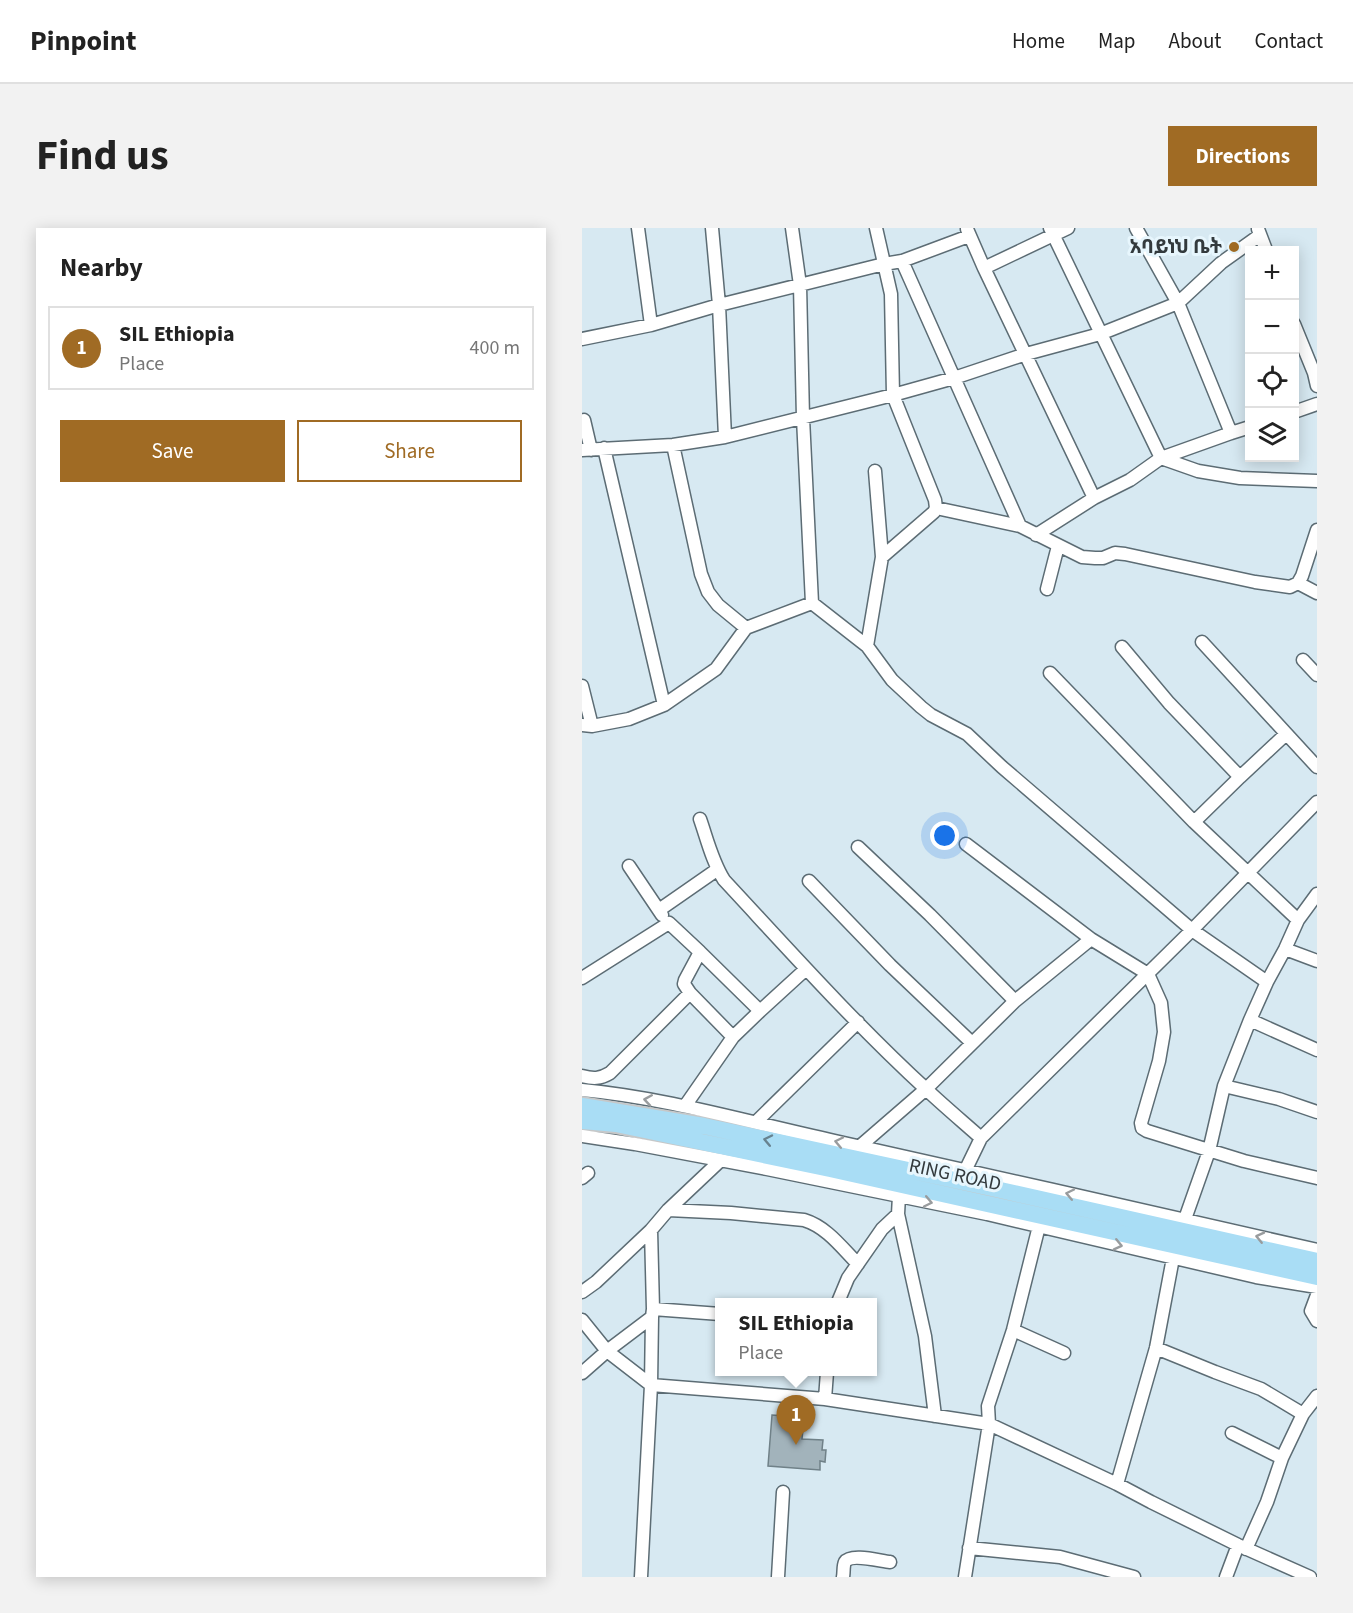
<!DOCTYPE html>
<meta charset="utf-8">
<style>
:root{--surface:#fff;--page:#f2f2f2;--text:#222;--muted:#767676;--line:#e0e0e0;--accent:#a06b24}
body{margin:0;font-family:"Source Sans 3","Noto Sans Ethiopic",sans-serif;background:var(--page);color:var(--text)}
.controls{position:absolute;right:18px;top:18px;display:grid;overflow:hidden;border-radius:0px;box-shadow:0 3px 15px #0003}
.controls button{width:54px;height:54px;display:grid;place-items:center;padding:0;border:0;border-bottom:2px solid var(--line);background:var(--surface);color:var(--text);font:30px sans-serif}
.you{position:absolute;left:363px;top:608px;width:21px;height:21px;margin:-15px;border:4px solid #fff;border-radius:50%;background:#1a73e8;box-shadow:0 0 0 9px #1a73e833}
.badge{display:grid;place-items:center;width:39px;height:39px;border-radius:50%;background:var(--accent);color:#fff;font-size:20px;font-weight:700}
.pin{position:absolute;translate:-50% -50px;filter:drop-shadow(0 2px 3px #0008)}
.pin::after{content:'';position:absolute;top:32px;width:21px;height:18px;background:inherit;clip-path:polygon(0 0,100% 0,50% 100%)}
.popup{position:absolute;left:133px;top:1070px;width:162px;height:78px;box-sizing:border-box;display:grid;place-content:center;border-radius:0px;background:var(--surface);filter:drop-shadow(0 2px 4px #0005);font-size:20px;white-space:nowrap;color:var(--muted)}
.popup b{font-size:22px;color:var(--text)}
.popup::after{content:'';position:absolute;left:50%;top:100%;margin-left:-12px;border:12px solid transparent;border-top-color:var(--surface)}
.list{margin:0;padding:0;list-style:none}
h2{display:flex;justify-content:space-between;align-items:center;height:78px;margin:0;padding:0 24px;font-size:26px}
h2 small{font-size:20px;font-weight:400;color:var(--muted)}
.list li{display:grid;grid-template-columns:39px 1fr auto;gap:18px;align-items:center;box-sizing:border-box;height:84px;margin:0 12px 12px;padding:0 12px;border:2px solid var(--line);border-radius:0px}
.list b{display:block;font-size:22px;white-space:nowrap}
.list p{margin:0;font-size:20px;white-space:nowrap;color:var(--muted)}
.list em{font-size:20px;font-style:normal;color:var(--muted)}
.actions{display:flex;gap:12px;padding:18px 24px}
.actions a{flex:1;padding:14px 0;border:2px solid var(--accent);border-radius:0px;text-align:center;font-size:21px;color:var(--accent)}
.actions .main{background:var(--accent);color:#fff}
.icon{flex:none;width:33px;height:33px;fill:none;stroke:currentColor;stroke-width:2;stroke-linecap:round;stroke-linejoin:round}
.map{position:relative;flex:none;width:735px;height:1349px;overflow:hidden;border-radius:0px}
header{display:flex;align-items:center;gap:36px;box-sizing:border-box;height:84px;padding:0 30px;background:var(--surface);border-bottom:2px solid var(--line)}
header strong{font-size:28px}
nav{display:flex;gap:33px;margin-inline-start:auto;font-size:21px}
.intro{display:flex;align-items:center;justify-content:space-between;box-sizing:border-box;height:144px;padding:0 36px}
h1{margin:0;font-size:42px}
.button{padding:15px 27px;border-radius:0px;background:var(--accent);color:#fff;font-size:21px;font-weight:700}
main{display:flex;gap:36px;padding:0 36px}
aside{flex:1;background:var(--surface);border-radius:0px;box-shadow:0 3px 15px #0003}
.map>svg:first-child{display:block}
.building{fill:#a2b3bb;stroke:#708188;stroke-width:1.5}
.lines{fill:none;stroke-linecap:round;stroke-linejoin:round}
.minor-casing{stroke:#5c6c74;stroke-width:15}
.highway-casing{stroke:#c6c8c9;stroke-width:20}
.minor{stroke:#fff;stroke-width:12}
.highway{stroke:#a9ddf5;stroke-width:16}
.oneway{stroke:#999c9e}
.oneway2{stroke:#688390}
.poi-dot{fill:#a06b24;stroke:#e7f6fd;stroke-width:2}
.labels{text-anchor:middle;dominant-baseline:central;stroke-width:6;stroke-linejoin:round;paint-order:stroke}
.poi-label{font-size:20px;font-weight:bold;fill:#333a3d;stroke:#e7f6fd;text-anchor:end}
.street-label{font-size:20px;fill:#333a3d;stroke:#e7f6fd}
</style>
<header>
<strong>Pinpoint</strong>
<nav><a>Home</a><a>Map</a><a>About</a><a>Contact</a></nav>
</header>
<div class="intro"><h1>Find us</h1><a class="button">Directions</a></div>
<main>
<aside>
<h2>Nearby<small></small></h2>
<ul class="list">
<li><span class="badge">1</span><div><b>SIL Ethiopia</b><p>Place</p></div><em>400 m</em></li>
</ul>
<div class="actions"><a class="main">Save</a><a>Share</a></div>
</aside>
<div class="map">
<svg width="735" height="1349" viewBox="0 0 735 1349">
<rect width="100%" height="100%" fill="#d7e9f2"/>
<path class="building" d="M 190,1187 L 214,1189 L 213,1200 L 221,1201 L 220,1211 L 241,1212 L 240,1222 L 244,1222 L 243,1234 L 238,1233 L 238,1242 L 186,1238 Z"/>
<g class="lines">
<g class="minor-casing">
<path id="minor" d="M 56,0 L 69,97
M 130,0 L 137,77 L 143,209
M 210,0 L 218,57 L 221,190 L 230,375 L 285,418 L 310,452 L 339,479 L 349,487 L 385,506 L 420,539 L 610,702 L 685,754
M 468,0 L 579,230 L 616,243 L 658,250 L 735,253
M 385,1 L 402,40 L 512,270
M 676,1 L 684,22
M 320,33 L 438,298
M 402,40 L 486,0
M 712,96 L 732,145 L 735,158
M 0,111 L 69,97 L 137,77 L 302,36 L 320,33 L 387,8
M 712,184 L 735,176
M 2,192 L 9,222
M 649,205 L 668,199
M 91,217 L 119,346 L 126,364 L 136,377 L 164,400
M 22,220 L 82,477
M 0,222 L 91,217 L 143,209 L 311,167 L 372,150 L 444,126 L 518,106 L 596,75 L 639,35 L 678,7
M 293,243 L 300,329
M 354,280 L 438,298 L 500,329 L 513,330 L 521,330 L 533,325 L 543,326 L 673,354 L 708,359 L 716,355 L 735,365
M 454,307 L 512,270 L 548,252 L 579,230 L 649,205 L 596,75 L 554,0
M 716,355 L 720,348 L 735,302
M 465,361 L 476,318
M 620,414 L 735,539
M 285,418 L 300,329 L 352,284 L 354,280 L 353,272 L 311,167 L 309,66 L 294,0
M 540,419 L 587,475 L 658,549 L 704,506
M 721,432 L 735,447
M 468,445 L 612,594 L 716,692
M 0,458 L 10,498
M 0,497 L 10,498 L 47,491 L 82,477 L 134,441 L 164,400 L 230,375
M 118,591 C 125,611 130,633 142,652 C 208,723 273,796 345,862 C 362,878 381,894 399,910 L 610,702 L 735,574
M 612,594 L 658,549
M 276,619 L 348,687 L 433,773
M 47,638 L 80,687
M 227,653 L 308,737 L 390,815
M 77,682 L 136,641
M 509,711 L 566,746 L 579,775 L 582,804 L 577,833 L 559,895 L 560,900 L 565,903 L 662,933 L 735,950
M 703,721 L 735,733
M 0,750 L 87,695 L 118,724 L 178,783 L 224,741
M 108,765 L 151,809
M 668,792 L 735,822
M 0,848 C 11,851 18,851 28,845 L 108,765 L 102,756 L 103,752 L 118,724
M 642,858 L 697,871 L 735,884
M 0,862 C 86,870 169,895 253,913 C 414,949 574,985 735,1022
M 103,878 L 151,809 L 178,783
M 174,894 L 276,794
M 0,908 L 53,916 L 185,941 L 405,986 L 674,1049 L 735,1059
M 277,919 L 344,861 L 433,773 L 509,711 L 384,616
M 383,943 L 399,910
M 0,950 L 6,945
M 317,968 L 316,986 L 343,1108 L 353,1188
M 86,982 L 149,985 L 222,992 C 245,999 260,1020 276,1036
M 603,991 L 627,923 L 642,858 L 668,792 L 685,754 L 703,721 L 716,692 L 735,666
M 0,1064 L 14,1054 L 69,1002
M 735,1067 L 729,1083 L 735,1093
M 256,1074 L 266,1050 L 300,1001 L 316,986
M 71,1081 L 138,1086
M 70,1089 L 25,1123 L 69,1157 L 243,1171 L 407,1196 L 535,1256 L 569,1274 L 656,1317 L 728,1349
M 0,1092 L 25,1123 L 0,1145
M 431,1102 L 482,1125
M 574,1120 L 633,1144 L 679,1161 L 721,1186
M 243,1171 L 245,1144
M 650,1205 L 700,1230
M 535,1256 L 574,1120 L 591,1030
M 387,1320 L 478,1329 L 552,1349
M 664,1321 L 685,1274 L 700,1230 L 721,1186 L 735,1168
M 59,1349 L 69,1157 L 70,1089 L 71,1081 L 69,1002 L 86,982 L 139,932
M 196,1349 L 201,1264
M 261,1349 C 262,1344 261,1338 263,1334 C 269,1325 298,1333 308,1334
M 383,1349 L 407,1196 L 406,1178 L 431,1102 L 457,998
M 644,1349 L 656,1317"/>
</g>
<g class="highway-casing">
<path id="highway" d="M 0,878 L 122,898 L 414,961 L 735,1033
M 0,893 L 34,896 L 248,941 L 735,1049"/>
</g>
<use href="#minor" class="minor"/>
<use href="#highway" class="highway"/>
</g>
<defs><path id="oneway-chevron" d="M-2-3.5L2.5 0L-2 3.5" fill="none" stroke-width="1.6" stroke-linecap="round" stroke-linejoin="round" transform="scale(1.5)"/></defs>
<g class="oneway">
<use href="#oneway-chevron" transform="translate(66 872) rotate(-171)"/>
<use href="#oneway-chevron" transform="translate(257 914) rotate(-168)"/>
<use href="#oneway-chevron" transform="translate(488 966) rotate(-168)"/>
<use href="#oneway-chevron" transform="translate(346 974) rotate(12)"/>
<use href="#oneway-chevron" transform="translate(678 1009) rotate(-167)"/>
<use href="#oneway-chevron" transform="translate(536 1017) rotate(13)"/>
</g>
<use class="oneway2" href="#oneway-chevron" transform="translate(186 912) rotate(-168)"/>
<circle class="poi-dot" cx="652" cy="19" r="6"/>
<g class="labels">
<g class="poi-label">
<text x="640" y="19">አባይነህ ቤት</text>
</g>
<g class="street-label">
<text transform="translate(373 947) rotate(12)">RING ROAD</text>
</g>
</g>
</svg>
<div class="controls">
<button>+</button>
<button>−</button>
<button><svg class="icon" aria-label="locate" viewBox="0 0 24 24"><circle cx="12" cy="12" r="6"/><path d="M12 2v4M12 18v4M2 12h4M18 12h4"/></svg></button>
<button><svg class="icon" aria-label="layers" viewBox="0 0 24 24"><path d="M12 4l9 5-9 5-9-5zM3 14l9 5 9-5"/></svg></button>
</div>
<div class="you"></div>
<div class="pin badge" style="left:214px;top:1217px">1</div>
<div class="popup"><b>SIL Ethiopia</b>Place</div>
</div>
</main>
